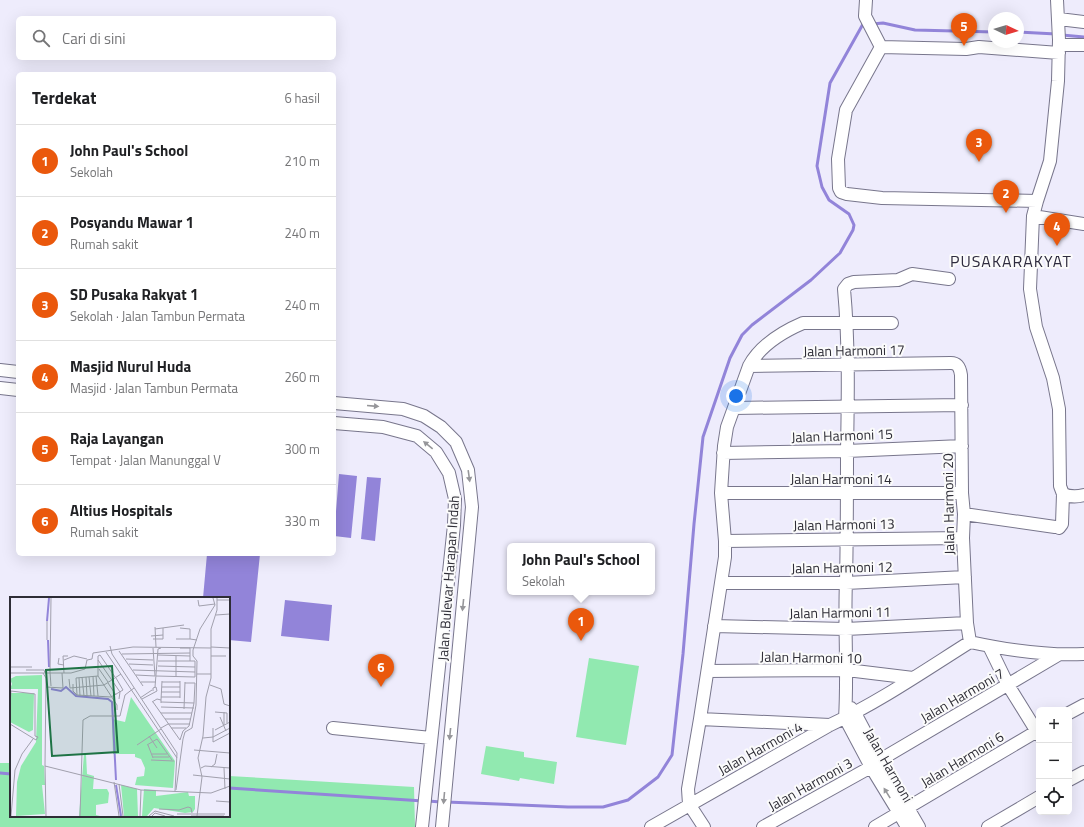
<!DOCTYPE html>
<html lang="id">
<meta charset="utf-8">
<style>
:root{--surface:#fff;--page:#f2f2f2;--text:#202124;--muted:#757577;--line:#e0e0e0;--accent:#ea580c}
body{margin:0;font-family:"Titillium Web",sans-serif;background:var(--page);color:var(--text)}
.controls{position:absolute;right:12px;bottom:12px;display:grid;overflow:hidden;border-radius:6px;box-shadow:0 4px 16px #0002}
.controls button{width:36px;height:36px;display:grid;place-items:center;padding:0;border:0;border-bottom:1px solid var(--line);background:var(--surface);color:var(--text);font:20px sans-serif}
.compass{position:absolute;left:988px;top:12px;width:36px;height:36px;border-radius:50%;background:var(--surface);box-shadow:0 4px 16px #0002;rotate:94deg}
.you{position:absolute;left:736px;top:396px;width:14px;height:14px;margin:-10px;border:3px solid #fff;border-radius:50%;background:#1a73e8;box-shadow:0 0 0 6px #1a73e833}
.badge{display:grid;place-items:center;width:26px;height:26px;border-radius:50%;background:var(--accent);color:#fff;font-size:13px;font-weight:700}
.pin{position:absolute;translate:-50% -33px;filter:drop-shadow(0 1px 2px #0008)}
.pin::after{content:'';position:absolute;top:21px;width:14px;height:12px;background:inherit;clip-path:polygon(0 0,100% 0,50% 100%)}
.popup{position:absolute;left:507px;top:543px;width:148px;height:52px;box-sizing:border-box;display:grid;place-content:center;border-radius:6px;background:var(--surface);filter:drop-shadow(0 1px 3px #0005);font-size:13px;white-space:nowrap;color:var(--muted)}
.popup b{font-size:15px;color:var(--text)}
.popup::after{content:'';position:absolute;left:50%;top:100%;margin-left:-8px;border:8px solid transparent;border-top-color:var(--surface)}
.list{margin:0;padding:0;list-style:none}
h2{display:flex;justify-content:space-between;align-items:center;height:52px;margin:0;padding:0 16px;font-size:17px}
h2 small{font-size:13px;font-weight:400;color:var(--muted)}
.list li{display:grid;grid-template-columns:26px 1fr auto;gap:12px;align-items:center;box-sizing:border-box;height:72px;padding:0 16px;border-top:1px solid var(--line)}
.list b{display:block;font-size:15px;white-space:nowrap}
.list p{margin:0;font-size:13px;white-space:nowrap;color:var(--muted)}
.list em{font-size:13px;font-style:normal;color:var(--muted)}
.icon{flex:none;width:22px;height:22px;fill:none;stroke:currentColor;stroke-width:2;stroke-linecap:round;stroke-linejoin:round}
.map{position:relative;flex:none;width:1084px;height:827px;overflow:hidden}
.search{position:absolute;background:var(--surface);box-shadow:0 4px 16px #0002;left:16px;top:16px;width:320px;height:44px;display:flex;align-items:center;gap:10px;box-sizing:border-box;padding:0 14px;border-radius:6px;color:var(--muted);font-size:15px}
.panel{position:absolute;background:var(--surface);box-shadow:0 4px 16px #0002;left:16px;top:72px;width:320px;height:484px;border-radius:6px}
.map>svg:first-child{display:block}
.green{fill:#91e9b0}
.water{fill:#9284d9}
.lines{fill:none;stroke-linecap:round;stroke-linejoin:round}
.stream{stroke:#9284d9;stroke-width:3}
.minor-casing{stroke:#78768c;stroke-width:14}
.minor{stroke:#fff;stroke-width:12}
.oneway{fill:#96969a}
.labels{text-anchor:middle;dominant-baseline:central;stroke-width:4;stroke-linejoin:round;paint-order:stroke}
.street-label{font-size:14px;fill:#2e2d36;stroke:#fbfbfb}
.quarter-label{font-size:16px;letter-spacing:1px;fill:#2f2c3f;stroke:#fbfbfb}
.inset-river{fill:none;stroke:#9284d9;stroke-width:2}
.inset-road{fill:none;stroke:#a1a0ad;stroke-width:1}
.view{fill:#1e7345;fill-opacity:0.15;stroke:#1e7345;stroke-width:2}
.inset-edge{fill:none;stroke:#2e2d36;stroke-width:2}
</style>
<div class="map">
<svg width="1084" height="827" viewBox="0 0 1084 827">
<rect width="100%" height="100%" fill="#eeecfc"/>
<path class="green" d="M 589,658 L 639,666 L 626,745 L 576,737 Z
M 486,746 L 524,752 L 524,757 L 557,762 L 554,784 L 520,778 L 519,781 L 481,774 Z
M 0,763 L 11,763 L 11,816 L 229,816 L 229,776 L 414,787 L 415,827 L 0,827 Z"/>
<path class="water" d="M 339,474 L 357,476 L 351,538 L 334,536 Z
M 367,477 L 381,478 L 375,541 L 361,539 Z
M 207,554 L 260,554 L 251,642 L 229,640 L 229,598 L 203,598 Z
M 285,600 L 332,605 L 329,641 L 281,636 Z"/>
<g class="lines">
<path class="stream" d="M 872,24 L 883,23 L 915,30 L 994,32
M 1018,32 L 1056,34
M 1062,35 L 1084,37
M 0,773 L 11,774
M 229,788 L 423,801
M 428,801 L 441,802
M 446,802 L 568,807 L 603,807 L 628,800 L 658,777 L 672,755 L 683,654 L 694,524 L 703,437 L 730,358 L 742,335 L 752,325 L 811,280 L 840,253 L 853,230 L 854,225 L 849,214 L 829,200 L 822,187 L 817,166 L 830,83 L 863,24 L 867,24"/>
<g class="minor-casing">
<path id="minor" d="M 866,0 L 865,16 L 881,47 L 846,110 L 838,159 L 839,188 L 841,192 L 847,194 L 882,198 L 1037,201
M 1057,0 L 1059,40 L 1058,81 L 1050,161 L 1037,201 L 1033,216 L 1030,289 L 1036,327 L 1053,378 L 1059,409 L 1060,486 L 1063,494 C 1070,497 1077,497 1084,495
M 1059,19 L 1084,22
M 1059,45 L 1084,45
M 881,47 L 966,49 L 979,47 L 1059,53
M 1033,216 L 1084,224
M 749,366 L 951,363 C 958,363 960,368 961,375 L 962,493 L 964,514 L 963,538 L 967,623 L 970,642
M 0,370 L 18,372
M 0,388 L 18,390
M 334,403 L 403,409 L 424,416 L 441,427 L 456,442 L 468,470 L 472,507 L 442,827
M 734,408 L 962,405
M 334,423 L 383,427 L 417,436 L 436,452 L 449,473 L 455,499 L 454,525 L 422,827
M 723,453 L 847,451 L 962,446
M 721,493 L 962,493
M 964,514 L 1055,527
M 1059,528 L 1062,524 L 1063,494
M 725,541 L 963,538
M 721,583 L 846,583 L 965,577
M 714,626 L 846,629 L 967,623
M 970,642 C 1007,650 1046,656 1084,654
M 989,646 L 1008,685 L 1039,735
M 708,671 L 847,670 L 913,678
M 851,708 L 855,713 L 880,760 L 919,827
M 1069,713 L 1084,705
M 845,718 C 848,672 844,627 846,581 C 847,538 847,494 847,451 C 848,397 849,343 844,289 L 848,284 L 854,282 L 898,280 L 912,274 L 949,279
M 845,718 L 871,767 L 899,813 L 907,827
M 700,719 L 830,725
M 333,728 L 431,738
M 880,760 L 1058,655
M 1069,780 L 1084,772
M 651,827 L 830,725 C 879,702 924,671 970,642
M 704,827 L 689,804 L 688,789 L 700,719 L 725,557 L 725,541 L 721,493 L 724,446 L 727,427 L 749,366 C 760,346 782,332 803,323 L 892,323
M 763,827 L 871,767
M 875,827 L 1039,730
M 988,827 L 1039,797"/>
</g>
<use href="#minor" class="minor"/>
</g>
<defs><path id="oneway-solid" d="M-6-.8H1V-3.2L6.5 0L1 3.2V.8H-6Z"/></defs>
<g class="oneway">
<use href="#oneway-solid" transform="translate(373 406) rotate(5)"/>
<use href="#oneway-solid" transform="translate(428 445) rotate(-141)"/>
<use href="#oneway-solid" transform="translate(469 476) rotate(82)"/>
<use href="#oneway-solid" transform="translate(463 605) rotate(96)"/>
<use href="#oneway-solid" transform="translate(450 734) rotate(96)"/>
<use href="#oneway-solid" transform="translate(887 793) rotate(-122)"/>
<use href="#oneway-solid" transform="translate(444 798) rotate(95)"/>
</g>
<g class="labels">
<g class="street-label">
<text transform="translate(854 350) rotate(-1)">Jalan Harmoni 17</text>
<text transform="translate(842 435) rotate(-2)">Jalan Harmoni 15</text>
<text x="841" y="478">Jalan Harmoni 14</text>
<text transform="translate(948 504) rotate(-91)">Jalan Harmoni 20</text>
<text transform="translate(844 524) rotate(-1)">Jalan Harmoni 13</text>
<text transform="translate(842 567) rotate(-1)">Jalan Harmoni 12</text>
<text transform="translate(448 578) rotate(-86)">Jalan Bulevar Harapan Indah</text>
<text transform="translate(840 612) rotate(-1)">Jalan Harmoni 11</text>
<text transform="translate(811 657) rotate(1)">Jalan Harmoni 10</text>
<text transform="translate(962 695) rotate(-30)">Jalan Harmoni 7</text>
<text transform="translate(760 748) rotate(-29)">Jalan Harmoni 4</text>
<text transform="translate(962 759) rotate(-31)">Jalan Harmoni 6</text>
<text transform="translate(889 765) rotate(60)">Jalan Harmoni</text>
<text transform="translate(810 784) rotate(-29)">Jalan Harmoni 3</text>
</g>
<g class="quarter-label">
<text x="1011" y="261">PUSAKARAKYAT</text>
</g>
</g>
<g transform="translate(10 597)">
<rect width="220" height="220" fill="#eeecfc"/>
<path d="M 32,78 L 32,168 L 34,169 L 35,188 L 32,188 L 35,217 L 6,219 L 7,185 L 11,169 L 26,145 L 28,92 L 0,92 L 2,87 L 0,82 L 6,79 ZM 1,96 L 24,96 L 23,133 L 19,135 L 0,125 ZM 121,100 L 165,164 L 163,191 L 125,188 L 127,180 L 134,179 L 135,171 L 131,162 L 125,160 L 125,157 L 103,157 L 102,122 L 115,125 ZM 74,157 L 76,157 L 77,177 L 84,179 L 83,192 L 97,192 L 99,196 L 98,206 L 86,208 L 86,218 L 90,219 L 69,219 ZM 111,188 L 127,192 L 128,219 L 114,219 ZM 134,192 L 146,193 L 146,199 L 178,195 L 179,199 L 185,199 L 185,212 L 183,215 L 175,216 L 144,211 L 137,219 L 132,219 Z" fill="#91e9b0"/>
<path class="inset-river" d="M 37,24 L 39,1M 38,43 L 39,70M 41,92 L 51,94 L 56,90 L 66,99 L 98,102 L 102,105 L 106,183M 106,188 L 111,219"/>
<path class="inset-road" d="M 188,3 L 189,9 L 205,7M 207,3 L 220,3M 206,18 L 220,17M 37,24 L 37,43M 145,30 L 146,50M 170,31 L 180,32 L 180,42 L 187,43M 145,32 L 174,28M 141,39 L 153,38M 143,42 L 153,42 L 153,31M 166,42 L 180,42M 100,49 L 102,57 L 167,156 L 165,194M 201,50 L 220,51M 143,51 L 145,79M 170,51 L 180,51 L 180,64M 109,54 L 133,89M 96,55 L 167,161M 112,57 L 180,56M 148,58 L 180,59M 201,59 L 216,59M 49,61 L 48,67 L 54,68M 116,62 L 143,63M 54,63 L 64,59 L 77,62M 88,63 L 110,95 L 109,102M 119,67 L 143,68M 148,69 L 185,70M 0,70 L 22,70M 89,72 L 98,85M 16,73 L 34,73 L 35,76M 123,73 L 185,75M 40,75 L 41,1M 40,75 L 41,89M 0,76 L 61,76 L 75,72 L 77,63 L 82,62 L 83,56 L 123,50 L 201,51M 33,76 L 36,81 L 35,169 L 131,193 L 201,196 L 220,189M 54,76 L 53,59 L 58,59M 187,77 L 201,77M 126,78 L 145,79M 83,79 L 84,99M 86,79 L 88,99M 88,79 L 88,59 L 90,58 L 105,80M 88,79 L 107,108 L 107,113M 146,79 L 185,80 L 185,64 L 148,64M 72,80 L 74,99M 76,80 L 77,99M 79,80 L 81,99M 166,80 L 166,59M 69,81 L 70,99M 59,82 L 60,91 L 94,88M 131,85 L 146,85M 152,85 L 170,85M 98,86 L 106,98M 63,87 L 63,94 L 67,98 L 101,100 L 113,93 L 106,81M 94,88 L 111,77M 200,88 L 211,92 L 214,107 L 220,109M 36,90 L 53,91 L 52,76M 145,90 L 148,52 L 151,51M 152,90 L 170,90M 151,95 L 170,95M 67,98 L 66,81 L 88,79M 151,100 L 170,100M 130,101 L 142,93M 170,101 L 170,84M 132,102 L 147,94 L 146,90 L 143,91 L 143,94M 151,103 L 152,84M 142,105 L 147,102 L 151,103 L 151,106M 143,105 L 170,143 L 173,134 L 179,129 L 184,106 L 185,86 L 175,86M 151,105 L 184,106M 0,107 L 1,94 L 25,97M 151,110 L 184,111M 174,112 L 175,85M 205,115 L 217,116 L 217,126M 214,115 L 214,128M 151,116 L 182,116M 210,120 L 216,134M 155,122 L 181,122M 0,127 L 26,143 L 28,140 L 25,139M 151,131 L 158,127 L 180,127M 161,131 L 176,131M 203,131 L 203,145 L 220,136M 205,133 L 220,125M 25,139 L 25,97M 139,139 L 147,151M 193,141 L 203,140 L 220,131M 127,148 L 151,132M 137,148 L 147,142 L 162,163M 138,148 L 143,161M 184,153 L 220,156M 142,157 L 157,157M 143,160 L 159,160M 141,163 L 164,164M 35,169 L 36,219M 201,170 L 205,167 L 207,157M 191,171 L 195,169 L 220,171M 214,171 L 215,192M 183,178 L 220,182M 104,185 L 109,219M 109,187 L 113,219M 166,193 L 173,142 L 175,135 L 182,131 L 186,108 L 187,64 L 183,59 L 183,53 L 190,32 L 205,8 L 203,1M 206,204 L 220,205M 149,212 L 169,213 L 178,210 L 181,211 L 182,216M 167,217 L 215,217M 1,219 L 5,173 L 12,157 L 23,142M 70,219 L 73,123 L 80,119 L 110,119 L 115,98 L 124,91M 130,219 L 131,193M 139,219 L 145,214 L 164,219M 142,219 L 145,216 L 155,219M 181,219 L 214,219M 187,219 L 192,180 L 188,161 L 193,139 L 196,100 L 201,81 L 201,32 L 207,13 L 207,1"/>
<path class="view" d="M 102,69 L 108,155 L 42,159 L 36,73 Z"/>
<rect width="220" height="220" class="inset-edge"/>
</g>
</svg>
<div class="controls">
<button>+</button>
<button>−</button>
<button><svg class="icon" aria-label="locate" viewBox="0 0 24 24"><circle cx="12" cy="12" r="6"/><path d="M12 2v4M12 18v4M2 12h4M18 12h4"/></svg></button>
</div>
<svg class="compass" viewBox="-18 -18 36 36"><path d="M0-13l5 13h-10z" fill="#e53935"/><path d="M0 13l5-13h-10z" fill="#757577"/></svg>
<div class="you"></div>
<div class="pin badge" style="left:581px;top:641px">1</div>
<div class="popup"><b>John Paul's School</b>Sekolah</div>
<div class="pin badge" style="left:1006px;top:213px">2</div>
<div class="pin badge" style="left:979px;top:162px">3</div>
<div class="pin badge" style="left:1057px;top:246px">4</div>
<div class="pin badge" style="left:964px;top:46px">5</div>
<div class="pin badge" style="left:381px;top:687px">6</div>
<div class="search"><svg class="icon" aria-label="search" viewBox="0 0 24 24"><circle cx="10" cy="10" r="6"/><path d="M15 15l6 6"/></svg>Cari di sini</div>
<section class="panel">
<h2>Terdekat<small>6 hasil</small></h2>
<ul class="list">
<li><span class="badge">1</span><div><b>John Paul's School</b><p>Sekolah</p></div><em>210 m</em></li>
<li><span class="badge">2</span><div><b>Posyandu Mawar 1</b><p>Rumah sakit</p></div><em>240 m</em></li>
<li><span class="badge">3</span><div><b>SD Pusaka Rakyat 1</b><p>Sekolah · Jalan Tambun Permata</p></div><em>240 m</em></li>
<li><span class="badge">4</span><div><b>Masjid Nurul Huda</b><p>Masjid · Jalan Tambun Permata</p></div><em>260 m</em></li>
<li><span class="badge">5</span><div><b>Raja Layangan</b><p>Tempat · Jalan Manunggal V</p></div><em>300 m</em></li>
<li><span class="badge">6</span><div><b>Altius Hospitals</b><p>Rumah sakit</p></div><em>330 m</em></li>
</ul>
</section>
</div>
